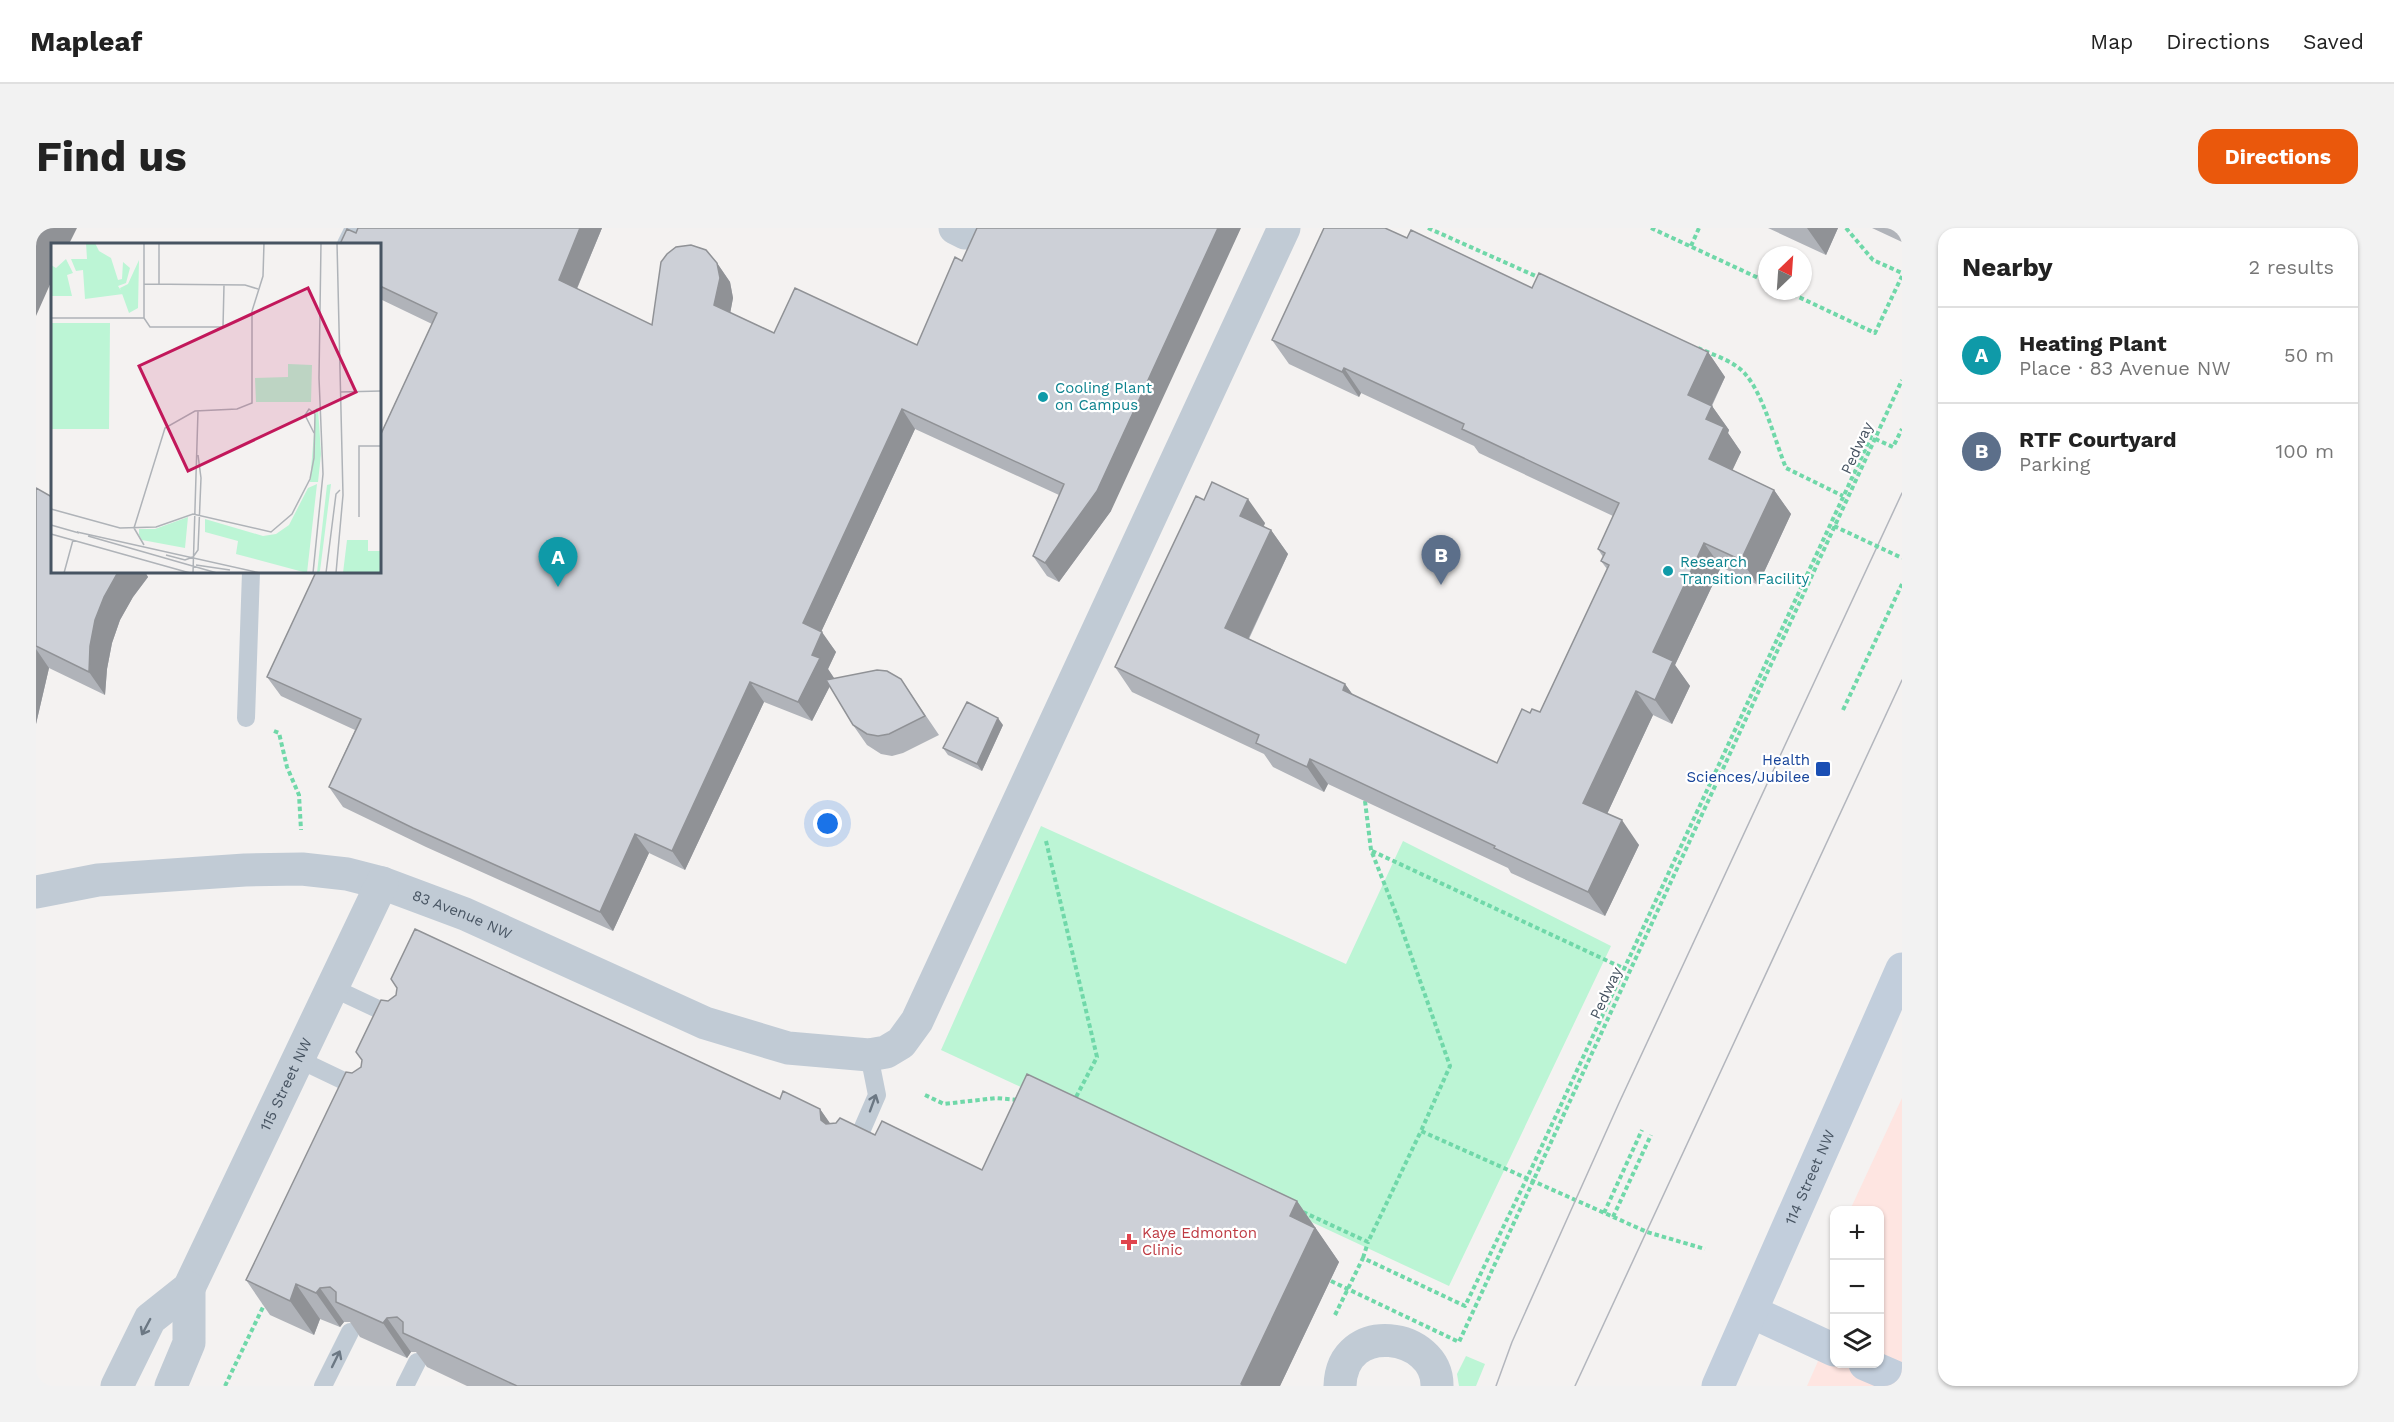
<!DOCTYPE html>
<meta charset="utf-8">
<style>
:root{--surface:#fff;--page:#f2f2f2;--text:#222;--muted:#767676;--line:#e0e0e0;--accent:#ea580c}
body{margin:0;font-family:"Work Sans",sans-serif;background:var(--page);color:var(--text)}
.controls{position:absolute;right:18px;bottom:18px;display:grid;overflow:hidden;border-radius:12px;box-shadow:0 2px 4px #0004}
.controls button{width:54px;height:54px;display:grid;place-items:center;padding:0;border:0;border-bottom:2px solid var(--line);background:var(--surface);color:var(--text);font:30px sans-serif}
.compass{position:absolute;left:1722px;top:18px;width:54px;height:54px;border-radius:50%;background:var(--surface);box-shadow:0 2px 4px #0004;rotate:25deg}
.you{position:absolute;left:792px;top:596px;width:21px;height:21px;margin:-15px;border:4px solid #fff;border-radius:50%;background:#1a73e8;box-shadow:0 0 0 9px #1a73e833}
.badge{display:grid;place-items:center;width:39px;height:39px;border-radius:50%;background:var(--accent);color:#fff;font-size:20px;font-weight:700}
.pin{position:absolute;translate:-50% -50px;filter:drop-shadow(0 2px 3px #0008)}
.pin::after{content:'';position:absolute;top:32px;width:21px;height:18px;background:inherit;clip-path:polygon(0 0,100% 0,50% 100%)}
.list{margin:0;padding:0;list-style:none}
h2{display:flex;justify-content:space-between;align-items:center;height:78px;margin:0;padding:0 24px;font-size:26px}
h2 small{font-size:20px;font-weight:400;color:var(--muted)}
.list li{display:grid;grid-template-columns:39px 1fr auto;gap:18px;align-items:center;box-sizing:border-box;height:96px;padding:0 24px;border-top:2px solid var(--line)}
.list b{display:block;font-size:22px;white-space:nowrap}
.list p{margin:0;font-size:20px;white-space:nowrap;color:var(--muted)}
.list em{font-size:20px;font-style:normal;color:var(--muted)}
.icon{flex:none;width:33px;height:33px;fill:none;stroke:currentColor;stroke-width:2;stroke-linecap:round;stroke-linejoin:round}
.map{position:relative;flex:none;width:1866px;height:1158px;overflow:hidden;border-radius:18px}
header{display:flex;align-items:center;gap:36px;box-sizing:border-box;height:84px;padding:0 30px;background:var(--surface);border-bottom:2px solid var(--line)}
header strong{font-size:28px}
nav{display:flex;gap:33px;margin-inline-start:auto;font-size:21px}
.intro{display:flex;align-items:center;justify-content:space-between;box-sizing:border-box;height:144px;padding:0 36px}
h1{margin:0;font-size:42px}
.button{padding:15px 27px;border-radius:18px;background:var(--accent);color:#fff;font-size:21px;font-weight:700}
main{display:flex;gap:36px;padding:0 36px}
aside{flex:1;background:var(--surface);border-radius:18px;box-shadow:0 2px 4px #0004}
.map>svg:first-child{display:block}
.medical{fill:#fee5e1}
.green{fill:#bcf5d5}
.lines{fill:none;stroke-linecap:round;stroke-linejoin:round}
.path{stroke:#70d8a9;stroke-width:4;stroke-dasharray:4.5 3;stroke-linecap:butt}
.lane{stroke:#c1cbd5;stroke-width:18}
.street{stroke:#c1cbd5;stroke-width:33}
.secondary{stroke:#c2cedc;stroke-width:33}
.tram{stroke:#b3b6bd;stroke-width:1.5}
.path-bridge{stroke:#70d8a9;stroke-width:4;stroke-dasharray:4.5 3;stroke-linecap:butt}
.wall{fill:#b0b3b9}
.shaded-wall{fill:#909296}
.building{fill:#cdd0d7;stroke:#909296;stroke-width:1.5}
.oneway{stroke:#6c7884}
.culture-dot{fill:#0f9aa8;stroke:#fff;stroke-width:2}
.transit-dot{fill:#1a4fb4;stroke:#fff;stroke-width:2}
.health-dot{fill:#e0444e;stroke:#fff;stroke-width:2}
.labels{text-anchor:middle;dominant-baseline:central;stroke-width:4.5;stroke-linejoin:round;paint-order:stroke}
.culture-label{font-size:15px;fill:#0d838f;stroke:#fff;text-anchor:start}
.street-label{font-size:15px;fill:#475462;stroke:#fff}
.transit-label{font-size:15px;fill:#164399;stroke:#fff;text-anchor:end}
.health-label{font-size:15px;fill:#be3a42;stroke:#fff;text-anchor:start}
.inset-road{fill:none;stroke:#afb3b8;stroke-width:1.5}
.view{fill:#c2185b;fill-opacity:0.15;stroke:#c2185b;stroke-width:3}
.inset-edge{fill:none;stroke:#475462;stroke-width:3}
</style>
<header>
<strong>Mapleaf</strong>
<nav><a>Map</a><a>Directions</a><a>Saved</a></nav>
</header>
<div class="intro"><h1>Find us</h1><a class="button">Directions</a></div>
<main>
<div class="map">
<svg width="1866" height="1158" viewBox="0 0 1866 1158">
<rect width="100%" height="100%" fill="#f4f2f1"/>
<path class="medical" d="M 1866,870 L 1866,1158 L 1771,1158 L 1798,1097 L 1798,1136 L 1844,1136 L 1844,982 L 1814,982 Z"/>
<path class="green" d="M 1005,598 L 1310,736 L 1367,613 L 1575,718 L 1413,1058 L 905,822 Z
M 1430,1128 L 1449,1136 L 1440,1158 L 1423,1158 L 1421,1146 Z"/>
<g class="lines">
<path class="path" d="M 1392,0 L 1504,50
M 1615,0 L 1731,54
M 1810,0 L 1837,32 L 1866,45
M 1655,18 L 1663,0
M 1750,63 L 1839,105 L 1866,48
M 1662,120 C 1677,127 1699,133 1710,147 C 1728,168 1739,213 1750,240 L 1807,268
M 1807,482 L 1866,356
M 238,503 L 243,505 L 251,539 L 263,567 L 265,602
M 1329,573 L 1335,622 L 1363,693 L 1414,838 L 1385,903
M 1010,613 L 1061,829 L 1038,873
M 1336,623 L 1589,741
M 889,867 L 908,876 L 960,870 L 983,872
M 1267,984 L 1332,1014 L 1385,903 L 1611,1004 L 1669,1021
M 1568,985 L 1606,902
M 1577,989 L 1615,907
M 1327,1030 L 1332,1014
M 1299,1087 L 1327,1030 L 1429,1078 L 1491,950 L 1835,209 L 1857,219 L 1866,201
M 189,1158 L 229,1075"/>
<path class="lane" d="M 310,16 L 318,0
M 210,490 L 215,344
M 297,760 L 363,791
M 262,831 L 327,862
M 818,920 L 841,867 L 833,827
M 287,1158 L 314,1104
M 369,1158 L 381,1134"/>
<g class="street">
<path d="M 919,0 L 929,5 L 931,0"/>
<path id="s1" d="M 0,664 L 62,652 L 209,642 L 266,641 L 311,646 L 346,655 L 429,686 L 669,795 L 752,820 L 833,827 L 850,824 L 865,815 L 881,793 L 1248,0"/>
<path id="s2" d="M 81,1158 L 114,1091 L 153,1060 L 346,655"/>
<path d="M 135,1158 L 153,1115 L 153,1060"/>
<path d="M 1304,1158 C 1306,1090 1402,1105 1401,1158"/>
</g>
<g class="secondary">
<path d="M 1716,1084 L 1798,1122"/>
<path d="M 1829,1136 L 1866,1152"/>
<path id="s3" d="M 1682,1158 L 1866,741"/>
</g>
<path class="tram" d="M 1460,1158 L 1476,1114 L 1583,875 L 1866,265
M 1539,1158 L 1866,452"/>
<path class="path-bridge" d="M 1798,298 L 1866,330
M 1295,1053 L 1423,1114 L 1866,152"/>
</g>
<path class="wall" d="M 566,0 L 541,61 L 616,97 L 681,35 L 694,54 L 697,70 L 694,85 L 738,105 L 759,60 L 1075,283 L 1023,354 L 1011,348 L 997,328 L 1023,267 L 879,201 L 785,404 L 800,424 L 792,441 L 798,450 L 865,451 L 903,507 L 867,525 L 856,528 L 845,526 L 831,517 L 817,497 L 794,458 L 776,493 L 728,474 L 649,642 L 613,625 L 577,703 L 390,619 L 307,579 L 293,559 L 319,502 L 245,468 L 231,449 L 396,96 L 344,71 L 344,16 L 320,5 Z
M 1732,0 L 1802,0 L 1790,27 Z
M 1836,0 L 1866,0 L 1866,14 Z
M 1371,10 L 1496,60 L 1672,124 L 1689,149 L 1676,178 L 1693,202 L 1692,205 L 1705,224 L 1696,242 L 1738,262 L 1755,286 L 1722,357 L 1685,339 L 1639,437 L 1654,458 L 1636,496 L 1617,487 L 1571,586 L 1603,617 L 1569,688 L 1475,645 L 1472,640 L 1292,556 L 1288,564 L 1237,539 L 1228,526 L 1096,464 L 1079,439 L 1168,272 L 1229,295 L 1228,298 L 1235,302 L 1252,326 L 1213,411 L 1309,456 L 1317,467 L 1461,535 L 1494,485 L 1504,484 L 1571,341 L 1565,333 L 1567,329 L 1562,321 L 1577,288 L 1443,225 L 1438,218 L 1325,165 L 1323,169 L 1253,136 L 1236,112 Z
M 0,260 L 16,344 L 109,344 L 112,349 L 97,369 L 84,392 L 76,415 L 71,441 L 69,467 L 13,440 L 0,496 Z
M 967,497 L 946,543 L 912,527 L 907,520 Z
M 316,845 L 744,871 L 784,881 L 794,896 L 839,907 L 946,942 L 1261,973 L 1303,1034 L 1244,1158 L 431,1158 L 391,1139 L 380,1124 L 375,1124 L 371,1130 L 324,1109 L 314,1094 L 308,1094 L 304,1099 L 284,1091 L 278,1107 L 234,1087 L 210,1052 Z"/>
<path class="shaded-wall" d="M 4,0 L 41,0 L 33,16 L 16,16 L 16,52 L 0,88 L 0,10 Z
M 544,0 L 566,0 L 536,72 L 523,52 Z
M 1182,0 L 1205,0 L 1075,283 L 1023,354 L 1009,335 Z
M 1771,0 L 1802,0 L 1790,27 Z
M 681,35 L 694,54 L 697,70 L 692,97 L 678,77 Z
M 1672,124 L 1689,149 L 1669,191 L 1652,167 Z
M 1308,140 L 1325,165 L 1323,169 L 1306,144 Z
M 1676,178 L 1693,202 L 1692,205 L 1705,224 L 1690,256 L 1673,231 L 1670,191 Z
M 866,181 L 879,201 L 780,415 L 767,395 Z
M 1738,262 L 1755,286 L 1722,357 L 1705,332 Z
M 1212,271 L 1229,295 L 1221,312 L 1204,288 Z
M 1235,302 L 1252,326 L 1206,424 L 1189,400 Z
M 1668,315 L 1685,339 L 1639,437 L 1654,458 L 1636,496 L 1619,472 L 1617,424 Z
M 82,344 L 109,344 L 112,349 L 97,369 L 84,392 L 76,415 L 71,441 L 69,467 L 53,444 L 54,418 L 59,392 L 68,369 Z
M 786,404 L 800,424 L 792,441 L 798,450 L 776,493 L 762,474 L 776,427 Z
M 0,421 L 13,440 L 0,496 Z
M 714,454 L 728,474 L 649,642 L 636,623 Z
M 1309,456 L 1327,481 L 1307,462 Z
M 1600,463 L 1617,487 L 1565,599 L 1547,575 Z
M 962,490 L 967,497 L 946,543 L 941,536 Z
M 1274,531 L 1292,556 L 1288,564 L 1271,539 Z
M 1586,592 L 1603,617 L 1569,688 L 1552,664 Z
M 599,606 L 613,625 L 577,703 L 564,684 Z
M 784,881 L 808,915 L 785,892 Z
M 1261,973 L 1303,1034 L 1244,1158 L 1206,1158 L 1205,1156 L 1254,988 Z
M 260,1056 L 284,1091 L 278,1107 L 254,1073 Z
M 284,1060 L 308,1094 L 304,1099 L 280,1065 Z
M 351,1090 L 375,1124 L 371,1130 L 347,1095 Z"/>
<path class="building" d="M 0,0 L 4,0 L 0,10 Z
M 322,0 L 544,0 L 523,52 L 616,97 L 625,34 L 631,26 L 640,19 L 655,17 L 670,22 L 681,35 L 684,50 L 678,77 L 738,105 L 759,60 L 881,117 L 919,29 L 926,33 L 941,0 L 1182,0 L 1061,263 L 1009,335 L 997,328 L 1028,256 L 866,181 L 767,395 L 786,404 L 776,427 L 784,430 L 762,474 L 714,454 L 636,623 L 599,606 L 564,684 L 377,600 L 293,559 L 325,491 L 231,449 L 280,344 L 344,344 L 344,208 L 401,85 L 344,58 L 344,16 L 304,16 L 311,1 L 320,5 Z
M 1288,0 L 1349,0 L 1371,10 L 1375,2 L 1496,60 L 1503,45 L 1672,124 L 1652,167 L 1676,178 L 1670,191 L 1688,199 L 1673,231 L 1738,262 L 1705,332 L 1668,315 L 1617,424 L 1637,433 L 1619,472 L 1600,463 L 1547,575 L 1586,592 L 1552,664 L 1458,620 L 1459,618 L 1274,531 L 1271,539 L 1220,515 L 1223,507 L 1079,439 L 1160,268 L 1168,272 L 1176,254 L 1212,271 L 1204,288 L 1235,302 L 1189,400 L 1309,456 L 1307,462 L 1461,535 L 1486,481 L 1494,485 L 1496,481 L 1504,484 L 1573,337 L 1565,333 L 1569,325 L 1562,321 L 1583,275 L 1426,201 L 1428,196 L 1308,140 L 1306,144 L 1236,112 Z
M 0,260 L 16,269 L 16,344 L 82,344 L 68,369 L 59,392 L 54,418 L 53,444 L 0,418 Z
M 841,442 L 851,443 L 865,451 L 889,488 L 853,506 L 842,508 L 831,506 L 817,497 L 790,452 Z
M 931,474 L 962,490 L 941,536 L 907,520 Z
M 379,701 L 744,871 L 747,863 L 784,881 L 785,892 L 790,896 L 800,895 L 804,890 L 839,907 L 846,893 L 946,942 L 991,846 L 1261,973 L 1254,988 L 1279,1000 L 1205,1156 L 1209,1158 L 481,1158 L 367,1105 L 367,1094 L 361,1089 L 351,1090 L 347,1095 L 300,1074 L 300,1064 L 294,1059 L 284,1060 L 280,1065 L 260,1056 L 254,1073 L 210,1052 L 310,844 L 316,845 L 325,839 L 326,832 L 320,824 L 345,772 L 352,773 L 360,767 L 361,760 L 355,751 Z"/>
<defs><path id="oneway-shaft" d="M-6 0H5M1.5-3L5.5 0L1.5 3" fill="none" stroke-width="1.6" stroke-linecap="round" stroke-linejoin="round" transform="scale(1.5)"/></defs>
<g class="oneway">
<use href="#oneway-shaft" transform="translate(837 875) rotate(-70)"/>
<use href="#oneway-shaft" transform="translate(110 1099) rotate(118)"/>
<use href="#oneway-shaft" transform="translate(300 1131) rotate(-64)"/>
</g>
<g class="culture-dot">
<circle cx="1007" cy="169" r="6"/>
<circle cx="1632" cy="343" r="6"/>
</g>
<rect class="transit-dot" x="1779" y="533" width="16" height="16" rx="3"/>
<path class="health-dot" d="M1090 1005h6v6h6v6h-6v6h-6v-6h-6v-6h6z"/>
<g class="labels">
<g class="culture-label">
<text x="1019" y="160">Cooling Plant<tspan x="1019" dy="17">on Campus</tspan></text>
<text x="1644" y="334">Research<tspan x="1644" dy="17">Transition Facility</tspan></text>
</g>
<g class="street-label">
<text transform="translate(1821 220) rotate(-65)">Pedway</text>
<text stroke="none"><textPath href="#s1" startOffset="435">83 Avenue NW</textPath></text>
<text transform="translate(1570 765) rotate(-65)">Pedway</text>
<text stroke="none"><textPath href="#s2" startOffset="350">115 Street NW</textPath></text>
<text stroke="none"><textPath href="#s3" startOffset="228">114 Street NW</textPath></text>
</g>
<g class="transit-label">
<text x="1774" y="532">Health<tspan x="1774" dy="17">Sciences/Jubilee</tspan></text>
</g>
<g class="health-label">
<text x="1106" y="1005">Kaye Edmonton<tspan x="1106" dy="17">Clinic</tspan></text>
</g>
</g>
<g transform="translate(15 15)">
<rect width="330" height="330" fill="#f4f2f1"/>
<path d="M 35,0 L 44,0 L 48,8 L 60,15 L 67,37 L 71,36 L 72,19 L 79,25 L 75,40 L 67,43 L 71,49 L 72,51 L 34,56 L 32,27 L 25,28 L 20,16 L 36,16 ZM 15,16 L 22,30 L 16,32 L 21,53 L 0,53 L 0,22 L 5,25 ZM 88,17 L 87,65 L 78,70 L 69,45 L 77,41 ZM 0,80 L 59,80 L 58,186 L 0,186 ZM 237,121 L 261,122 L 260,159 L 205,159 L 204,135 L 237,134 ZM 265,165 L 267,165 L 270,211 L 267,239 L 259,239 ZM 266,241 L 256,330 L 185,311 L 187,298 L 154,289 L 154,276 L 212,293 L 225,291 L 238,282 L 257,245 ZM 280,241 L 269,328 L 266,330 L 276,242 ZM 137,274 L 134,305 L 91,297 L 88,292 L 88,286 L 104,286 ZM 296,297 L 317,297 L 317,308 L 330,308 L 330,330 L 292,330 Z" fill="#bcf5d5"/>
<path class="inset-road" d="M 108,0 L 108,41M 93,41 L 194,42 L 207,46M 0,75 L 93,75 L 93,0M 93,75 L 99,84 L 172,84 L 173,42M 289,149 L 330,148M 0,266 L 69,285 L 105,284 L 142,271 L 220,289 L 241,271 L 259,236 L 263,215 L 264,171 L 258,166 L 254,172 L 263,190M 308,274 L 308,203 L 330,203M 0,282 L 28,290M 83,285 L 114,185 L 144,168 L 186,166 L 201,160 L 201,68 L 212,33 L 213,0M 83,285 L 93,302M 26,289 L 209,330M 0,291 L 139,330M 37,293 L 166,330M 115,312 L 134,317 L 142,314M 142,314 L 147,307 L 150,235 L 147,212M 145,322 L 179,327M 13,330 L 22,297M 142,330 L 147,168M 262,330 L 272,231 L 268,135 L 270,0M 275,330 L 285,251 L 289,247M 285,330 L 292,252 L 286,0"/>
<path class="view" d="M 257,45 L 305,149 L 137,228 L 88,123 Z"/>
<rect width="330" height="330" class="inset-edge"/>
</g>
</svg>
<div class="controls">
<button>+</button>
<button>−</button>
<button><svg class="icon" aria-label="layers" viewBox="0 0 24 24"><path d="M12 4l9 5-9 5-9-5zM3 14l9 5 9-5"/></svg></button>
</div>
<svg class="compass" viewBox="-18 -18 36 36"><path d="M0-13l5 13h-10z" fill="#e53935"/><path d="M0 13l5-13h-10z" fill="#767676"/></svg>
<div class="you"></div>
<div class="pin badge" style="left:522px;top:359px;background:#0f9aa8">A</div>
<div class="pin badge" style="left:1405px;top:357px;background:#5c6f8a">B</div>
</div>
<aside>
<h2>Nearby<small>2 results</small></h2>
<ul class="list">
<li><span class="badge" style="background:#0f9aa8">A</span><div><b>Heating Plant</b><p>Place · 83 Avenue NW</p></div><em>50 m</em></li>
<li><span class="badge" style="background:#5c6f8a">B</span><div><b>RTF Courtyard</b><p>Parking</p></div><em>100 m</em></li>
</ul>
</aside>
</main>
